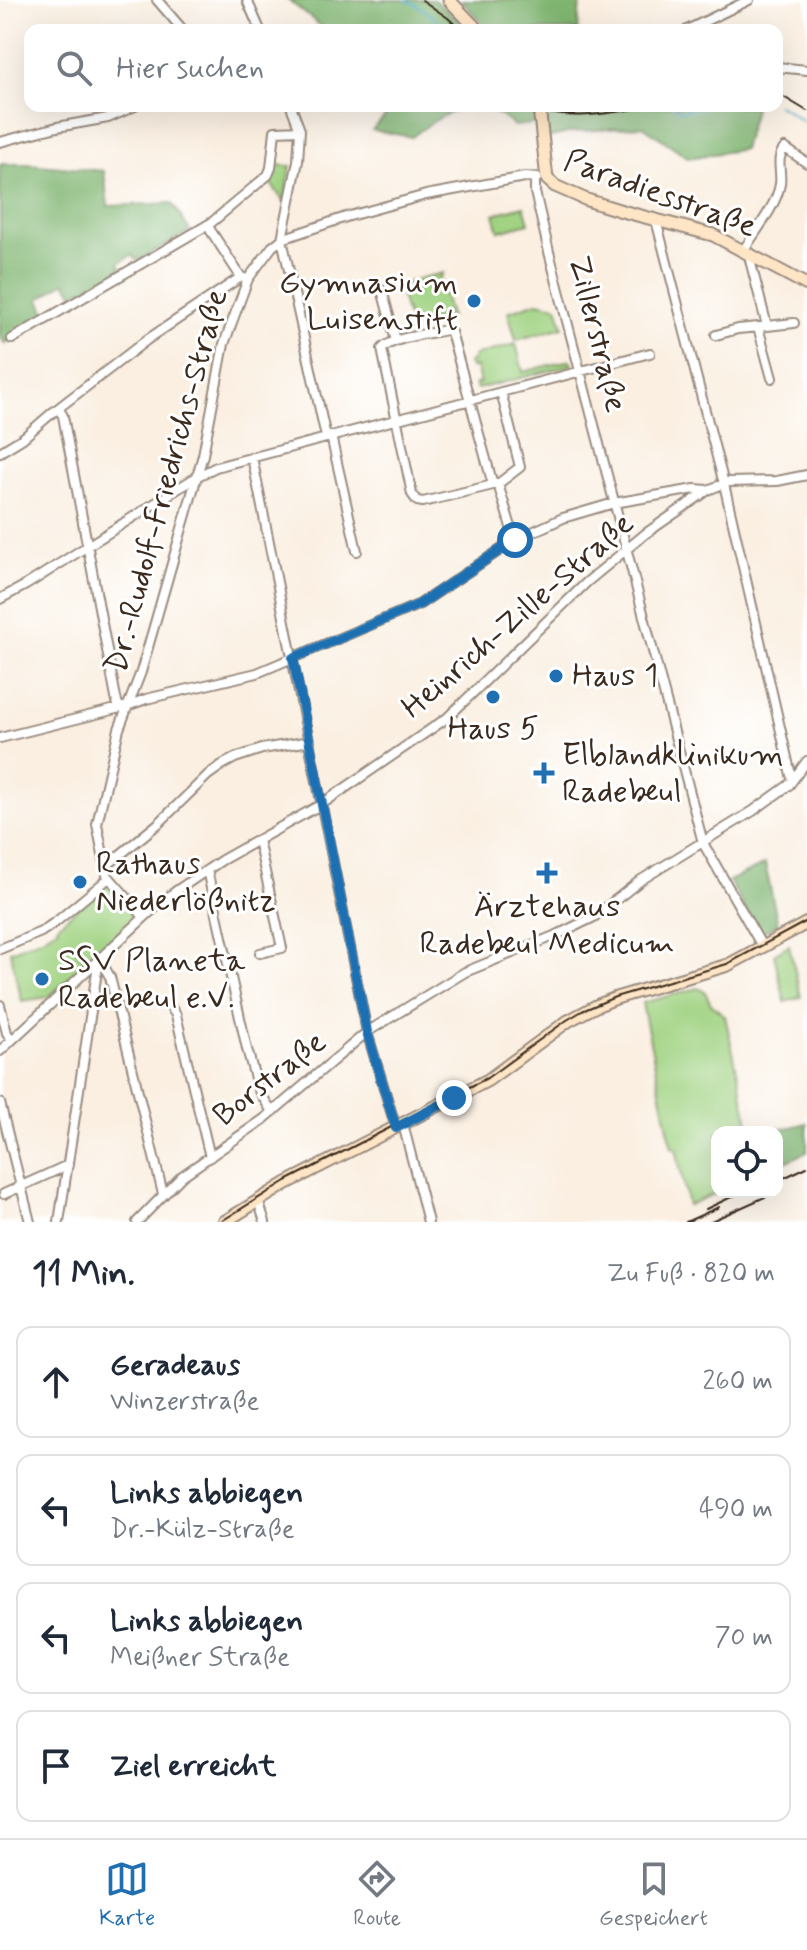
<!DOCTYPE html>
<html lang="de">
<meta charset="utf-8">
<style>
:root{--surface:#fff;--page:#f6f6f7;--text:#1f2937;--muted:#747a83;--line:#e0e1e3;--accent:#1f6fb2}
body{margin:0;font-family:Mynerve,sans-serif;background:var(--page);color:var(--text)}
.controls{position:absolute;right:24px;bottom:24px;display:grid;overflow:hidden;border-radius:16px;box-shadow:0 8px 32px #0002}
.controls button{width:72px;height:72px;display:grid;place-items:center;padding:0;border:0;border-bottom:2px solid var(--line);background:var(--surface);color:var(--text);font:40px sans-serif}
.stop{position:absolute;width:24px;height:24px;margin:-18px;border:6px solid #1f6fb2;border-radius:50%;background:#fff}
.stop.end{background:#1f6fb2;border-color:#fff;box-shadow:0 2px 8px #0008}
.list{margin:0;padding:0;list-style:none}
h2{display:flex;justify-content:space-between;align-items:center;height:104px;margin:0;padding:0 32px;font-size:34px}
h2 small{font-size:26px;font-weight:400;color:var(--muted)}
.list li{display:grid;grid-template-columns:52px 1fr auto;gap:24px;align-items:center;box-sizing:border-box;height:112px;margin:0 16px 16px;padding:0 16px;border:2px solid var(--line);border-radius:16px}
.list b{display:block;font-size:30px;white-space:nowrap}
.list p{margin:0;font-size:26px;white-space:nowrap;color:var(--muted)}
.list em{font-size:26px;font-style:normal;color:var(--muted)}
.icon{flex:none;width:44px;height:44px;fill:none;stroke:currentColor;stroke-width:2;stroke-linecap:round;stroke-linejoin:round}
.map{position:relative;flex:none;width:807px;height:1222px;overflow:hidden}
.search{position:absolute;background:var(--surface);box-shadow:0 8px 32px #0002;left:24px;right:24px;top:24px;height:88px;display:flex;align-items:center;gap:20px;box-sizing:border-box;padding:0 28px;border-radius:16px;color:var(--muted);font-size:30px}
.sheet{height:616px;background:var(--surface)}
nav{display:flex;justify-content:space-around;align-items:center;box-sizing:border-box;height:112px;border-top:2px solid var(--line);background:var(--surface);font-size:22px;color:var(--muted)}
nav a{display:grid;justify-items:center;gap:4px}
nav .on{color:var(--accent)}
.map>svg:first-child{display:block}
.green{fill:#a1d383;stroke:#6e7e50;stroke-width:2}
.forest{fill:#80b571;stroke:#5e7048;stroke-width:2}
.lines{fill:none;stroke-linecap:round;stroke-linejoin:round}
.stream{stroke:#46abc6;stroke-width:2}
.street-casing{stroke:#9a8c80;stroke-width:12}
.secondary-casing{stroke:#9a8c80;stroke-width:15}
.street{stroke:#fff;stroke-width:8}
.secondary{stroke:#fee5c5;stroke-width:11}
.tram{stroke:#3b2a1e;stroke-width:2}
.rail{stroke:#3b2a1e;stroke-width:2}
.secondary-bridge-casing{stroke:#9a8c80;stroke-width:15;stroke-linecap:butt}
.secondary-bridge{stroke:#fee5c5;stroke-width:11}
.route{stroke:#1f6fb2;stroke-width:10}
.poi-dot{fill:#1f6fb2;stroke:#fff;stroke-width:3}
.labels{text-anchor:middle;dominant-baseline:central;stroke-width:6;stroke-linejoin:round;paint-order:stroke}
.street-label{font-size:32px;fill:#3b2a1e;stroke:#fff}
.poi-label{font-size:32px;fill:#3b2a1e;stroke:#fff;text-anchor:start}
</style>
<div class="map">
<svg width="807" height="1222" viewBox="0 0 807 1222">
<rect width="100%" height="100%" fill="#fff"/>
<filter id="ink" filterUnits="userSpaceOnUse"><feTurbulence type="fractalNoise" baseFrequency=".0125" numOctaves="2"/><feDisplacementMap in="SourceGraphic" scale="16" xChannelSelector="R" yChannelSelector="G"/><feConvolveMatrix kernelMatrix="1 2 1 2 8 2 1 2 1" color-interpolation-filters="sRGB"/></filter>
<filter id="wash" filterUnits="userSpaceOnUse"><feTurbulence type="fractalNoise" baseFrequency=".006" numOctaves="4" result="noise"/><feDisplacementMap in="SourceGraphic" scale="32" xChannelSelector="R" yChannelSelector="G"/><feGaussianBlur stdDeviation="1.8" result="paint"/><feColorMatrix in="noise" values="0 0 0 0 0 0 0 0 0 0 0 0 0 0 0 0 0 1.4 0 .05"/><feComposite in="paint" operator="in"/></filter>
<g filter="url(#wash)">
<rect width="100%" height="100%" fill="#faefe1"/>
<path class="green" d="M 274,165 L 291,166 L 284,202 L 267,178 Z
M 524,206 L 529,223 L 499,231 L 494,214 Z
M 443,273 L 440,279 L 450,316 L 410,327 L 398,285 Z
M 537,302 L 557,306 L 563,327 L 516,340 L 508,312 Z
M 516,344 L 523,372 L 570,360 L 572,365 L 477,389 L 475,384 L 480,383 L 476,367 L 471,368 L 469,362 L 474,360 L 473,356 Z
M 106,883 L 132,910 L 133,921 L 87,961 L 71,943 L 86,962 L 49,997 L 22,1001 L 10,951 L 42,938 L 58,928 L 57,926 Z
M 789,945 L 801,997 L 785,1002 L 774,954 Z
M 698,988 L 705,992 L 711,1004 L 725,1016 L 749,1124 L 745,1132 L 717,1132 L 717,1192 L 719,1192 L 688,1205 L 676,1148 L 672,1148 L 642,1003 Z"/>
<path class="forest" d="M 288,0 L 434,0 L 469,30 L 326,30 Z
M 461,0 L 580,0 L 578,30 L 489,30 Z
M 395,106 L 755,106 L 743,149 L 689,158 L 643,126 L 572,132 L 546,138 L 548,122 L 514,126 C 479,93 444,111 412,137 L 372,130 Z
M 0,164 L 28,164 L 104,171 L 108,206 L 172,203 L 190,231 L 137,261 L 132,255 L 119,263 L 122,269 L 74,294 L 65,282 L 40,299 L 46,313 L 5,344 L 0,336 Z
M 765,864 L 778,924 L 759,934 L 729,881 Z
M 807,1123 L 807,1152 L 777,1166 L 777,1132 L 771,1132 Z"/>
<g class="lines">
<path class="stream" d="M 405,0 C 420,5 435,17 445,30
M 777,105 C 789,109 795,118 807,123
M 563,106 L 569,109 L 593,106
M 672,106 L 681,111 L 709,106"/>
</g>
</g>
<g filter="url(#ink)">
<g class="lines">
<g class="street-casing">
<path id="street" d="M 157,0 L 183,30
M 247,0 L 260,30
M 687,30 L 749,0
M 777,67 L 807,70
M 0,142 L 57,127 L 108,118 L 135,106
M 535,178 L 535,192 L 549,252 L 703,843 L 763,948
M 656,220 L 724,484 L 791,775 L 793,779
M 207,225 L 241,277 L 244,278
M 282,239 L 346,217 L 426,195 L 525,177 L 537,178
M 282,239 L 326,437
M 743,251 C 755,232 777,205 780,184 C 782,172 775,157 785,148 L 807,163
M 752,255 L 750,260 L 767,326 L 758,327 L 772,378
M 382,290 L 396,341
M 767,326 L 794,323
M 716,335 L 738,329 L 758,327
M 12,339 L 211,223 L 268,175 L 271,168 L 275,131 L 300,130
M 59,409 L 63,416 L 116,698 L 119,708
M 331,436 L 357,551
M 0,452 L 23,438 L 52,413 L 148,339 L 241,277
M 252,457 L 367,1032 L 396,1128
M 498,484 L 515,540
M 493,485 L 451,332 L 446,330 C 429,334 393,337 382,349 L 412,494 L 417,501 L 423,502 L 493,485 L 498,484 L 520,467 L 501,392
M 0,599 L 26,585 L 198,476 L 216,467 L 650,353
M 0,738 L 124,707 L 146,699 L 257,673 L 420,604 L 515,540 L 563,518 L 614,503 L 695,489 L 708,490
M 258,840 L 282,948 L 260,953
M 105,867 L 159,823 L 208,775 L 222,765 L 235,758 L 262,749 L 310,741
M 207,870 L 247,1049 L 258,1089 L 272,1112
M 144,917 L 107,875 L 97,824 L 119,729 L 141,672 L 203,455 L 224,344 L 248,279 L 272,247 L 282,239 L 298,161 L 300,130 L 291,106
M 0,949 L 41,932 L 57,921 L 109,878
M 99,958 L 110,977 L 163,1194
M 168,1003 L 176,1015 L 210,1157
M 0,1005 L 7,1033 L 12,1040
M 0,1051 L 150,912 L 176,891 L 222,860 L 322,804 L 447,718 L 587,582 L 645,534 L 694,500 L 708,490 L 728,482 L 777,481 L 807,475
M 0,1103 L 30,1222
M 403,1124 L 428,1222
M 4,1194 L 68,1165
M 258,1200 L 265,1222
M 59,1222 L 99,958
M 137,1222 L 182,1176 L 264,1119 L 367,1032 L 465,972 L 559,934 L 594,917 L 641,880 L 753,811 L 789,785 L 807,761"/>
</g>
<g class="secondary-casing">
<path id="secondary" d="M 449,0 L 478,30
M 540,116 L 547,179 L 555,186 L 587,200 L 622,211 L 713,235 L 807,285
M 224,1222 L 287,1183 L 488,1080 L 568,1021 L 596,1006 L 616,998 L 728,965 L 807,923"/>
</g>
<use href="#street" class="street"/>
<use href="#secondary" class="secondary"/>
<path class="tram" d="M 220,1222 L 286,1181 L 487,1078 L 567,1020 L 582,1011 L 615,997 L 727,964 L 807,921"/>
<path class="rail" d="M 422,0 L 448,18 L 461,30
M 777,93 L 807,111
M 528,106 C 565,124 614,112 654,106
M 777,1181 L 807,1167
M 706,1209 L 742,1192
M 686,1222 L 719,1207
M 709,1222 L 776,1192"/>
<g class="secondary-bridge-casing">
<path id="secondary-bridge" d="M 538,106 L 540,116"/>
</g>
<use href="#secondary-bridge" class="secondary-bridge"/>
</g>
</g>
<g class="lines" filter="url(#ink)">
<path class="route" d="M 454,1098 L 396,1128 L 367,1032 L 293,658 L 420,604 L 515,540"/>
</g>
<g class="poi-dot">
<circle cx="474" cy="301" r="8"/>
<circle cx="556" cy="676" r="8"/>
<circle cx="493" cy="697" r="8"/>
<path d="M540 761h8v8h8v8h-8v8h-8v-8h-8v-8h8z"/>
<path d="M543 861h8v8h8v8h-8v8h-8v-8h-8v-8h8z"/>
<circle cx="80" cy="882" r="8"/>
<circle cx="42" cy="979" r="8"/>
</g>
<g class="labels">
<g class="street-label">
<text transform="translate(660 194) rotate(20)">Paradiesstraße</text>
<text transform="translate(597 334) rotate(76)">Zillerstraße</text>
<text transform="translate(167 481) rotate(-75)">Dr.-Rudolf-Friedrichs-Straße</text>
<text transform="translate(518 616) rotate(-41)">Heinrich-Zille-Straße</text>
<text transform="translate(270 1079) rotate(-38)">Borstraße</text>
</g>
<g class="poi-label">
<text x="458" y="283" text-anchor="end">Gymnasium<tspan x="458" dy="37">Luisenstift</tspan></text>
<text x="572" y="676">Haus 1</text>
<text x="493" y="729" text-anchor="middle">Haus 5</text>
<text x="562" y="755">Elblandklinikum<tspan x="562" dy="37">Radebeul</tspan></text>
<text x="96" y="864">Rathaus<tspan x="96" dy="37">Niederlößnitz</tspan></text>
<text x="547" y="907" text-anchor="middle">Ärztehaus<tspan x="547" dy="37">Radebeul Medicum</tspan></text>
<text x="58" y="961">SSV Planeta<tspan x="58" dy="37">Radebeul e.V.</tspan></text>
</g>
</g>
</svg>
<div class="controls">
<button><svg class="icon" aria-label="locate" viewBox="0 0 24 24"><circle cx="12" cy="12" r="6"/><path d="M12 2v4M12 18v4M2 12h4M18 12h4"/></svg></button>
</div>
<div class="stop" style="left:515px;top:540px"></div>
<div class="stop end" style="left:454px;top:1098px"></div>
<div class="search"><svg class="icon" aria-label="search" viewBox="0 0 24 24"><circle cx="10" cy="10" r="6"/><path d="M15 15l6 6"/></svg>Hier suchen</div>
</div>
<section class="sheet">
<h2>11 Min.<small>Zu Fuß · 820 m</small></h2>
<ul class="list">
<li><svg class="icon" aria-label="ahead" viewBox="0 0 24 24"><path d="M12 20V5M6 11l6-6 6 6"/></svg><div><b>Geradeaus</b><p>Winzerstraße</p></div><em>260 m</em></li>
<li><svg class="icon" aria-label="left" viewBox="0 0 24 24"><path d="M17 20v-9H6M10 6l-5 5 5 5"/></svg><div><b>Links abbiegen</b><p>Dr.-Külz-Straße</p></div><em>490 m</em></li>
<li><svg class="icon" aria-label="left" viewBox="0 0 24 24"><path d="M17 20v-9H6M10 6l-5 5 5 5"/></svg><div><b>Links abbiegen</b><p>Meißner Straße</p></div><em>70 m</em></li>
<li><svg class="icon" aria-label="arrive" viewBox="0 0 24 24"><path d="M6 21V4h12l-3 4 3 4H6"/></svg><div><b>Ziel erreicht</b></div></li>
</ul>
</section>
<nav>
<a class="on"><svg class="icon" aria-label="map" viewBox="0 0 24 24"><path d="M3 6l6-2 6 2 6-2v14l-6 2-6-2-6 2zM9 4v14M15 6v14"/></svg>Karte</a>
<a><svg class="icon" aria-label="directions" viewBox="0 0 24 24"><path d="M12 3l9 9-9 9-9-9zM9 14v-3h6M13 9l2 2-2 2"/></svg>Route</a>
<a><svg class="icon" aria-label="saved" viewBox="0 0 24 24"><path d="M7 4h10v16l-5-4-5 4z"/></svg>Gespeichert</a>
</nav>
